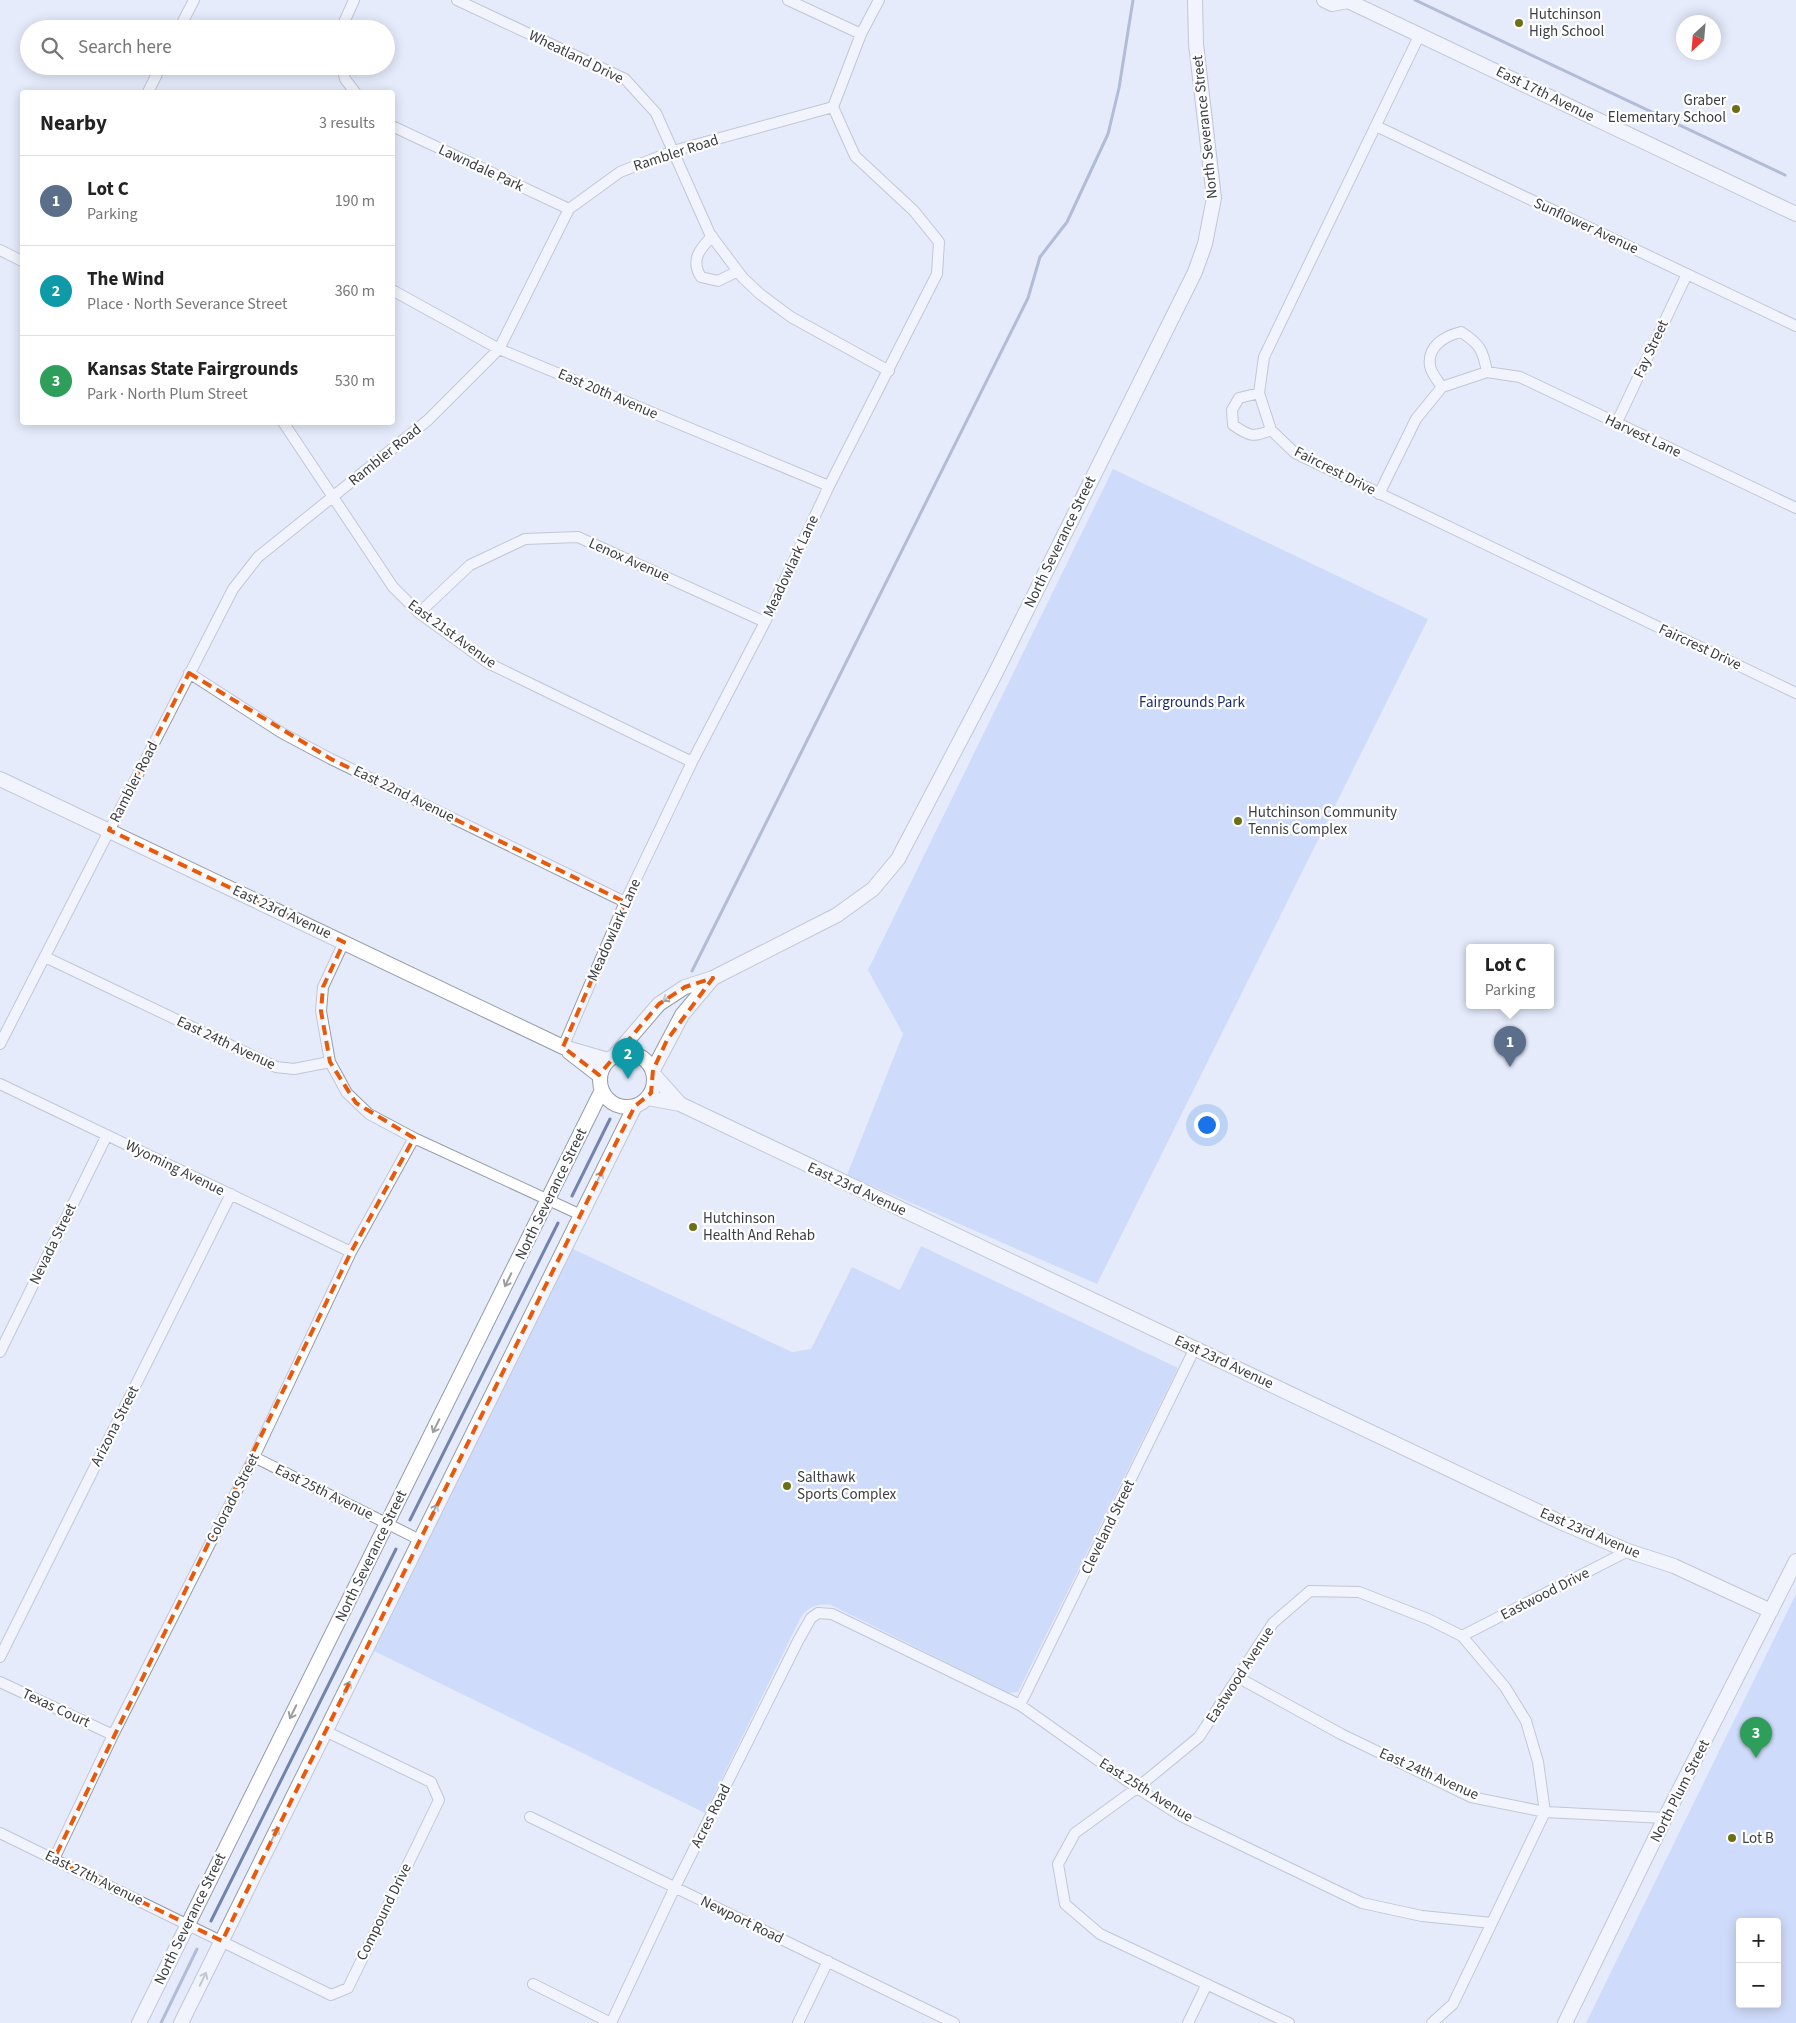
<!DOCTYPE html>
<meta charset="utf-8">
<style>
:root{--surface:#fff;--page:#f2f2f2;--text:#222;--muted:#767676;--line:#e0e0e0;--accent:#6b7015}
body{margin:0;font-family:"Source Sans 3",sans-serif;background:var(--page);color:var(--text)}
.controls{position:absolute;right:15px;bottom:15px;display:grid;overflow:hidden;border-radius:5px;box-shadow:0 2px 12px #0003}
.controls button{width:45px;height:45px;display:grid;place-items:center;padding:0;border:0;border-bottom:1px solid var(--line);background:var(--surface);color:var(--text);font:25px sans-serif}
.compass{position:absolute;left:1676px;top:15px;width:45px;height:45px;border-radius:50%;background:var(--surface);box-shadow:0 2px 12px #0003;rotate:206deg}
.you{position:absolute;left:1206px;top:1124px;width:18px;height:18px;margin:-12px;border:4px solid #fff;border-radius:50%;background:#1a73e8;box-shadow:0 0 0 8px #1a73e833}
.badge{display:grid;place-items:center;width:32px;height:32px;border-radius:50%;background:var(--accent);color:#fff;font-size:16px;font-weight:700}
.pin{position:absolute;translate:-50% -41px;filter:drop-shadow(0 1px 2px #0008)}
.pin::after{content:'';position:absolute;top:26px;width:18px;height:15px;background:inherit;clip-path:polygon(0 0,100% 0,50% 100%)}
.popup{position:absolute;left:1466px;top:944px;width:88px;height:65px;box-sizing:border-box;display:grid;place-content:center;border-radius:5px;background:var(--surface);filter:drop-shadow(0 1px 4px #0005);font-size:16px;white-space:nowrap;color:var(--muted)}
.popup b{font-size:19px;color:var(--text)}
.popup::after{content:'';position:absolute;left:50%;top:100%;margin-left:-10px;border:10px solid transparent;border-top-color:var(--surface)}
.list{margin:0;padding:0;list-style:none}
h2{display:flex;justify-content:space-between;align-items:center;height:65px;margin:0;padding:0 20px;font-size:21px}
h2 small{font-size:16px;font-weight:400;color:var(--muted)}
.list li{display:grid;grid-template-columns:32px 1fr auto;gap:15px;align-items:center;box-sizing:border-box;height:90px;padding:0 20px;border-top:1px solid var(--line)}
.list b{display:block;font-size:19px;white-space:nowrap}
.list p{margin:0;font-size:16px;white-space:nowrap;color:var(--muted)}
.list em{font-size:16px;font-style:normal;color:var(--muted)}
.icon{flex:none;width:28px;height:28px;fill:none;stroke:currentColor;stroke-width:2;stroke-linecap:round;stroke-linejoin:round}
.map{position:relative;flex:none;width:1796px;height:2023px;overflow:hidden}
.search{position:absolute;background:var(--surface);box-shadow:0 2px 12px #0003;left:20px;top:20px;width:375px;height:55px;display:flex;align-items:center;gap:12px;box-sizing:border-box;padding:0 18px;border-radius:28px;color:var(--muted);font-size:19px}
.panel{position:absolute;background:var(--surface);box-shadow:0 2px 12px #0003;left:20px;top:90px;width:375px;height:335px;border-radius:5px}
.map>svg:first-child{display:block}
.green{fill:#b4c8f8;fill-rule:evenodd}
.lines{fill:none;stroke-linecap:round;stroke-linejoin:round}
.stream{stroke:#7383ac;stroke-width:3}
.street-casing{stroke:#959ba9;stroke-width:12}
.secondary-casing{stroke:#959ba9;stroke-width:16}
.street{stroke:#fff;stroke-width:10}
.secondary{stroke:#fff;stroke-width:14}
.oneway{stroke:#9c9ea1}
.marked{fill:none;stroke:#e8590c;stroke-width:4;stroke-dasharray:10 6;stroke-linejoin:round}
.poi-dot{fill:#6b7015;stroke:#fff;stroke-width:2}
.labels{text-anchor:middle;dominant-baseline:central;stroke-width:4.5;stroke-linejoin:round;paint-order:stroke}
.poi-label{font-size:15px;fill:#3a3d43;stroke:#fff;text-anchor:start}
.street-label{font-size:15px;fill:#3a3d43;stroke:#fff}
.park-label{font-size:15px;fill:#1b2d6e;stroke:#fff}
</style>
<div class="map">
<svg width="1796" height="2023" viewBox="0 0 1796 2023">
<rect width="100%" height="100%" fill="#e5ebfb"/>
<path class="green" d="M 1113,469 L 1428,619 L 1097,1284 L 847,1175 L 903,1034 L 868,970 Z
M 921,1246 L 1178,1368 L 1018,1692 L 1008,1693 L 831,1605 C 817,1603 807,1607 800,1619 L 705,1813 L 372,1650 L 571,1248 L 792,1352 L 811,1349 L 852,1267 L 900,1290 Z
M 1796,1594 L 1796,2023 L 1586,2023 ZM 1740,1922 L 1777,1922 L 1777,2004 L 1740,2004 Z"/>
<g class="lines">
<path class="stream" d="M 1415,0 L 1785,175
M 692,971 L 1028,298 L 1040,257 L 1067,222 L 1108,134 L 1119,88 L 1133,0
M 572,1196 L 610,1119
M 410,1520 L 558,1223
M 211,1921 L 396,1549
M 161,2023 L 197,1949"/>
<g class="street-casing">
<path id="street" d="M 457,0 L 625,79 L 656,113 L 710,234 L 743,278 L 760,294 L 791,317 L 889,371
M 788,0 L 861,34
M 179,29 L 194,0
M 341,29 L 354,0
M 1420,34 L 1264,357 L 1259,393 L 1271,430 L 1295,453 L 1796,693
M 342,66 L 345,79 L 355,92
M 148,92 L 161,66
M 833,107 L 861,34 L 879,0
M 392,126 L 569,209
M 1376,126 L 1796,326
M 712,236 C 700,249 690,260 701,277 L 718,281 L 738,271
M 0,250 L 22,261
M 392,290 L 499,349 L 829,486
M 1442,387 C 1438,381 1431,373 1430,366 C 1427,346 1445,336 1461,332 C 1480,344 1483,350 1487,372
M 1259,393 L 1239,398 L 1232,410 L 1233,425 C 1249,436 1253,438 1271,430
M 283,422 L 393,587 L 419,613 L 488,663 L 692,762
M 1616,424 L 1687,274
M 1379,494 L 1416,419 L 1442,387 L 1487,372 L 1520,377 L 1796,508
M 419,613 L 470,565 L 525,539 L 578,537 L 765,622
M 189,673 L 282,733 L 331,759 L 625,902
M 45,957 L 276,1067 L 294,1069 L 330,1062 L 347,1093 L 369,1114 L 414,1138 L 581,1215
M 0,1044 L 233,589 L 258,557 L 428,420 L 499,349 L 569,209 L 620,172 L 673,151 L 833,107
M 563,1047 L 625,902 L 692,762 L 765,622 L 829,486 L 937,274 L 939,242 L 914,211 L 855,156 L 833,107
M 330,1062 L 321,1011 L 323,987 L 344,942
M 0,1084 L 351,1252
M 0,1352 L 107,1135
M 254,1457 L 420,1540
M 1462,1636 L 1628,1551
M 0,1657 L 231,1194
M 1239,1678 L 1341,1734 L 1471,1797 L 1545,1812 L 1665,1818
M 0,1682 L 113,1735
M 1020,1705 L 1195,1348
M 530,1817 L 954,2023
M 0,1833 L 331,1995 L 348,1988 L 439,1800 L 431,1782 L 325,1731
M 54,1859 L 113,1735 L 254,1457 L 351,1252 L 414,1138
M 533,1984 L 611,2023
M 611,2023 L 675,1887 L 798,1641 L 811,1618 L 818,1613 L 832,1614 L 1020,1705 L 1137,1788 L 1181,1816 L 1362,1903 L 1422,1916 L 1492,1923
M 798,2023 L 828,1961
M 1188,2023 L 1207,1984
M 1289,2023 L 1100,1934 L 1065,1904 L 1058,1864 L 1075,1833 L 1137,1788 L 1199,1737 L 1273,1623 L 1310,1591 L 1359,1592 L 1428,1619 L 1462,1636 L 1505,1687 L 1526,1721 L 1538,1762 L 1545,1812 L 1453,2004 L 1432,2023"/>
</g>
<g class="secondary-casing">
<path id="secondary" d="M 1324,0 L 1332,4 L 1348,1 L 1796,214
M 0,779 L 563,1047 L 608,1060
M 569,1052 L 600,1076
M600 1080a27 27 0 1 1 54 0a27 27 0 1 1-54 0Z
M 616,1054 L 659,1004 L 685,987 L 713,978 L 837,915 L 873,889 L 898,859 L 993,678 L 1195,272 L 1205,244 L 1214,198 L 1196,44 L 1195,0
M 653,1070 L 682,1015 L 713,978
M 655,1076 L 680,1104
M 648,1098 L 680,1104 L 1558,1521 L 1628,1551 L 1674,1566 L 1771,1611
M 139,2023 L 602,1090
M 181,2023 L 635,1106
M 1565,2023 L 1665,1818 L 1796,1561"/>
</g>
<use href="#street" class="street"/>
<use href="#secondary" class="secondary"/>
</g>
<defs><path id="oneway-shaft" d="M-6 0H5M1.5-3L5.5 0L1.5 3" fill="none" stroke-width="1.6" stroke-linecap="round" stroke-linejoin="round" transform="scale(1.25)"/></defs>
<g class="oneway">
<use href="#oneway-shaft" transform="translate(669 997) rotate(148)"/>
<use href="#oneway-shaft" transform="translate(599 1178) rotate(-64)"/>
<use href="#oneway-shaft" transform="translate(508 1280) rotate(116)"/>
<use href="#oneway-shaft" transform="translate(436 1426) rotate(116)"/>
<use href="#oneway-shaft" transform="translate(434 1511) rotate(-64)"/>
<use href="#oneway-shaft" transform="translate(347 1688) rotate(-64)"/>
<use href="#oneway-shaft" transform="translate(293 1712) rotate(116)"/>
<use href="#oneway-shaft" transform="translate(275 1834) rotate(-64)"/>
<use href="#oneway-shaft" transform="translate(203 1979) rotate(-64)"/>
</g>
<path d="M0 0H1796V2023H0ZM 189,673 L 331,759 L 625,902 L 563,1047 L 599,1075 L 659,1004 L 685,987 L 713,978 L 667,1040 L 653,1070 L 651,1093 L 635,1106 L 617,1141 L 222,1941 L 54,1859 L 351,1252 L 414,1138 L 356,1103 L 330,1062 L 321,1011 L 323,987 L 344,942 L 109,830 Z" fill="#e5ebfb" fill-opacity=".55" fill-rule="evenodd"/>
<path class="marked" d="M 189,673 L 331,759 L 625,902 L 563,1047 L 599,1075 L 659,1004 L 685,987 L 713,978 L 667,1040 L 653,1070 L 651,1093 L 635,1106 L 617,1141 L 222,1941 L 54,1859 L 351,1252 L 414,1138 L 356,1103 L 330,1062 L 321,1011 L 323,987 L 344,942 L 109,830 Z"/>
<g class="poi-dot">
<circle cx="1519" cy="23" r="5"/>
<circle cx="1736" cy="109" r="5"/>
<circle cx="1238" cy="821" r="5"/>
<circle cx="693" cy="1227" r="5"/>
<circle cx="787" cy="1486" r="5"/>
<circle cx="1732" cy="1838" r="5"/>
</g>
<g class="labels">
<g class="poi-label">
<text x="1529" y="14">Hutchinson<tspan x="1529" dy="17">High School</tspan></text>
<text x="1726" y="100" text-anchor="end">Graber<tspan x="1726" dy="17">Elementary School</tspan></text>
<text x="1248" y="812">Hutchinson Community<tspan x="1248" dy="17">Tennis Complex</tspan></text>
<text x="703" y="1218">Hutchinson<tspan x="703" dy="17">Health And Rehab</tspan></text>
<text x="797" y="1477">Salthawk<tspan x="797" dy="17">Sports Complex</tspan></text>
<text x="1742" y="1838">Lot B</text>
</g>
<g class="street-label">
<text transform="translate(576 57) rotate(26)">Wheatland Drive</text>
<text transform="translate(1545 94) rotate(26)">East 17th Avenue</text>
<text transform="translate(1205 127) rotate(-96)">North Severance Street</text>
<text transform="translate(676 153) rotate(-18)">Rambler Road</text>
<text transform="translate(481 168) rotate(25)">Lawndale Park</text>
<text transform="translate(1586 226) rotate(25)">Sunflower Avenue</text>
<text transform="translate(1651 349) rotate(-65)">Fay Street</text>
<text transform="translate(608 394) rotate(23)">East 20th Avenue</text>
<text transform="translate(1643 436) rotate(25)">Harvest Lane</text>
<text transform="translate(385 455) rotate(-39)">Rambler Road</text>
<text transform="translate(1335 471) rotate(27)">Faircrest Drive</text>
<text transform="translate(1060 542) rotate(-64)">North Severance Street</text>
<text transform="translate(629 560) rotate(24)">Lenox Avenue</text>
<text transform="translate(791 566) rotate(-65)">Meadowlark Lane</text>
<text transform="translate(452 634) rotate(36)">East 21st Avenue</text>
<text transform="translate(1700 647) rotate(25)">Faircrest Drive</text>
<text transform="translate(134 782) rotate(-63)">Rambler Road</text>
<text transform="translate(404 794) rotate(26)">East 22nd Avenue</text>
<text transform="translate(282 912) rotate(25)">East 23rd Avenue</text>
<text transform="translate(614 930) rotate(-66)">Meadowlark Lane</text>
<text transform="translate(226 1043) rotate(25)">East 24th Avenue</text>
<text transform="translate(175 1168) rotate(26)">Wyoming Avenue</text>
<text transform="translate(857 1189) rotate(25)">East 23rd Avenue</text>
<text transform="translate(551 1194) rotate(-64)">North Severance Street</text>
<text transform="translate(53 1244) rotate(-64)">Nevada Street</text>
<text transform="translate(1224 1362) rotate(25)">East 23rd Avenue</text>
<text transform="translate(115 1426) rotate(-63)">Arizona Street</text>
<text transform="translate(324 1492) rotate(26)">East 25th Avenue</text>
<text transform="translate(233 1498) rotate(-63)">Colorado Street</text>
<text transform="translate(1108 1527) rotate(-64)">Cleveland Street</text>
<text transform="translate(1590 1533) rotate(23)">East 23rd Avenue</text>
<text transform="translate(371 1556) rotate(-64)">North Severance Street</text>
<text transform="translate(1545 1594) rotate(-27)">Eastwood Drive</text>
<text transform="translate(1240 1675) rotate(-57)">Eastwood Avenue</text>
<text transform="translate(56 1708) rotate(25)">Texas Court</text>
<text transform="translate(1429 1774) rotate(24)">East 24th Avenue</text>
<text transform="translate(1146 1790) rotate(32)">East 25th Avenue</text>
<text transform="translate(1680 1791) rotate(-63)">North Plum Street</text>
<text transform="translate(711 1816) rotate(-63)">Acres Road</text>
<text transform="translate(94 1878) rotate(26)">East 27th Avenue</text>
<text transform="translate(384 1912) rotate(-64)">Compound Drive</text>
<text transform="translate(190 1919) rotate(-64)">North Severance Street</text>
<text transform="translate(742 1920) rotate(26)">Newport Road</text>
</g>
<g class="park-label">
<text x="1192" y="702">Fairgrounds Park</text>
</g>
</g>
</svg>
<div class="controls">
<button>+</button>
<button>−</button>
</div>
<svg class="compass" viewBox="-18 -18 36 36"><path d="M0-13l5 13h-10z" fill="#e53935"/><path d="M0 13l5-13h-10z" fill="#767676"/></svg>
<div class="you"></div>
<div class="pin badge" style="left:1510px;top:1067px;background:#5c6f8a">1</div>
<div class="popup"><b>Lot C</b>Parking</div>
<div class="pin badge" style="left:628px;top:1079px;background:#0f9aa8">2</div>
<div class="pin badge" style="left:1756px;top:1758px;background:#2e9e5b">3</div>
<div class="search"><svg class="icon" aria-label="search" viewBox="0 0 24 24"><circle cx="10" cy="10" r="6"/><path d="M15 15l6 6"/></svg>Search here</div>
<section class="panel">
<h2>Nearby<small>3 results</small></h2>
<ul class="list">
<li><span class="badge" style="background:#5c6f8a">1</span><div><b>Lot C</b><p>Parking</p></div><em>190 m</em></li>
<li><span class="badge" style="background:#0f9aa8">2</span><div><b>The Wind</b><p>Place · North Severance Street</p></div><em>360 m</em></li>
<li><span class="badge" style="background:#2e9e5b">3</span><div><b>Kansas State Fairgrounds</b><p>Park · North Plum Street</p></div><em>530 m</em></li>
</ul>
</section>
</div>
